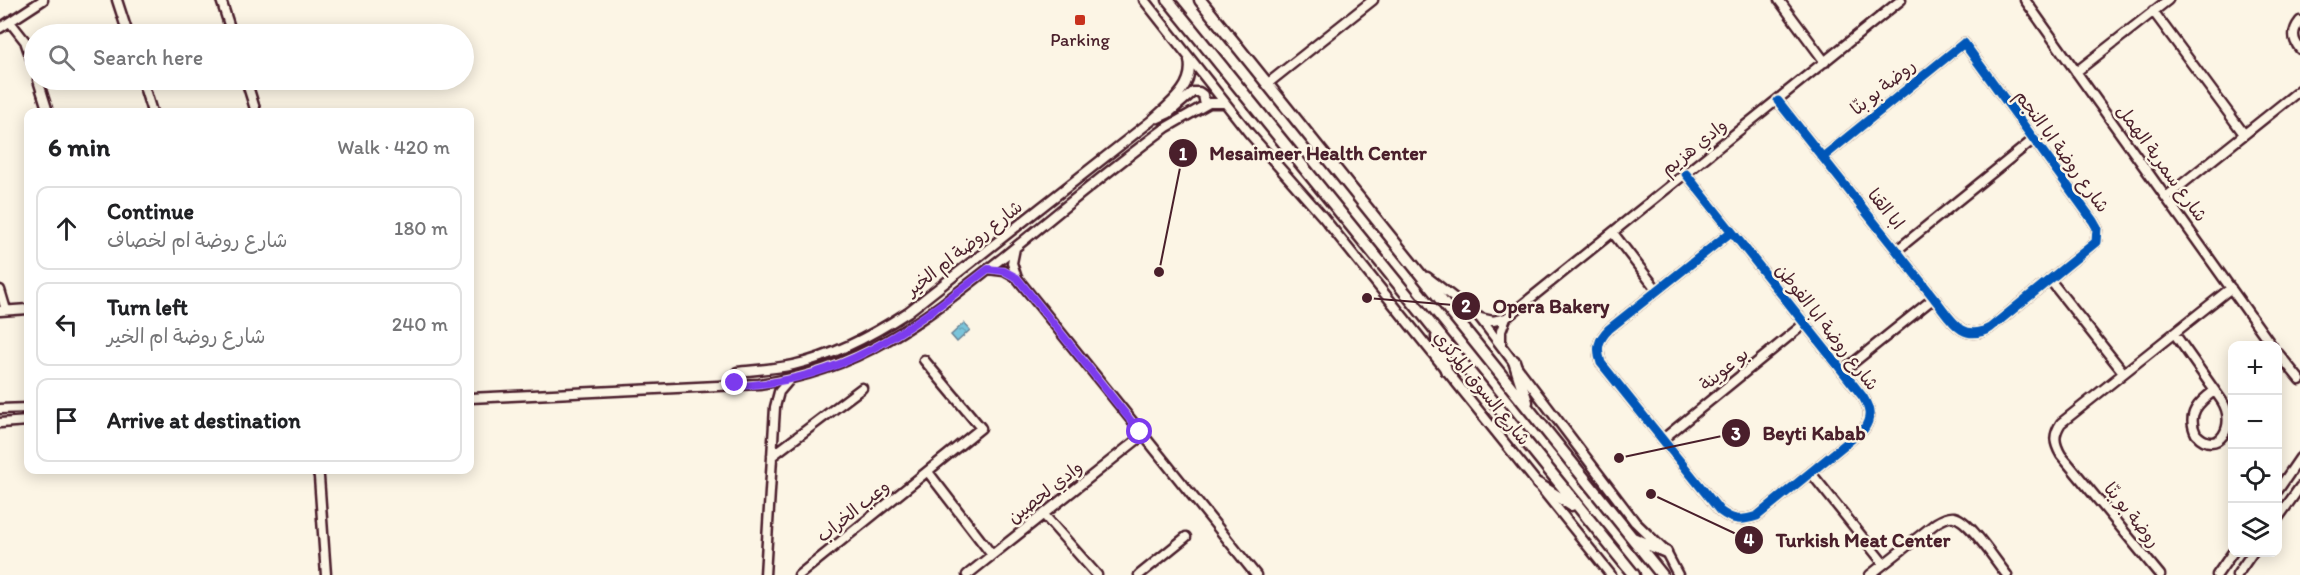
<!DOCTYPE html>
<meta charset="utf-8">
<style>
:root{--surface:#fff;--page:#f2f2f2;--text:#202124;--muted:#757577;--line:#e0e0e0}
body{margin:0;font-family:Itim,"Playpen Sans Arabic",sans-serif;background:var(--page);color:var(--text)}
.controls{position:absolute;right:18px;bottom:18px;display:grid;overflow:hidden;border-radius:12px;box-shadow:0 3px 15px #0003}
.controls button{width:54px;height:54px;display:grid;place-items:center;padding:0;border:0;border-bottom:2px solid var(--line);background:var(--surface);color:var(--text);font:30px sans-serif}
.stop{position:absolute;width:18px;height:18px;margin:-14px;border:4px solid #7c3aed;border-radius:50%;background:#fff}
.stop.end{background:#7c3aed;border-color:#fff;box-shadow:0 2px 6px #0008}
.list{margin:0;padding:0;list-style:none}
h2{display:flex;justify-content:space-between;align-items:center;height:78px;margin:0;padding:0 24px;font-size:26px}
h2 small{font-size:20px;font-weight:400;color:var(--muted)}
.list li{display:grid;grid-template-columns:39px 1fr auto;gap:18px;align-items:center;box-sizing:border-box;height:84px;margin:0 12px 12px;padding:0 12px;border:2px solid var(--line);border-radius:12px}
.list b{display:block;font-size:22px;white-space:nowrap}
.list p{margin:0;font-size:20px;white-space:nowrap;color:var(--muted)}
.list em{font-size:20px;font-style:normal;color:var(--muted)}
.icon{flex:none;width:33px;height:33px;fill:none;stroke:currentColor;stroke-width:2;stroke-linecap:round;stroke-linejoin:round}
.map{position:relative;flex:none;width:2300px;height:575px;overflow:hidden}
.search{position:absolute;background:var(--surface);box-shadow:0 3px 15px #0003;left:24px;top:24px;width:450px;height:66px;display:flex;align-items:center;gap:15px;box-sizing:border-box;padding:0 21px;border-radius:33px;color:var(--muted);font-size:22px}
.panel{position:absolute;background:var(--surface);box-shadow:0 3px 15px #0003;left:24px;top:108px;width:450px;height:366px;border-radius:12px}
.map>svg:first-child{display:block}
.water{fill:url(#water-ripples);stroke:#678294;stroke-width:1.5}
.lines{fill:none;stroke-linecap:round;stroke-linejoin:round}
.minor-casing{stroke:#4a1f2b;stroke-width:13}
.major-casing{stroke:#4a1f2b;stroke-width:15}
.minor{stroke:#fcf5e5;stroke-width:8}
.major{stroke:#fcf5e5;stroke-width:10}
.cycleway-casing{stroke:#fcf5e5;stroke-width:13}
.cycleway{stroke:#0057b8;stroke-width:9}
.route{stroke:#7c3aed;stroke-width:8}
.poi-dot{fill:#c8321e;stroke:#fcf5e5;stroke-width:2}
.labels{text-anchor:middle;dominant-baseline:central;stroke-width:5;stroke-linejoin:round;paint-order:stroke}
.poi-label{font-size:18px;fill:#4a1f2b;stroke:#fcf5e5}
.street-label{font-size:18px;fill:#4a1f2b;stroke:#fcf5e5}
.leader{fill:none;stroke:#4a1f2b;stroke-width:2}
.callout-dot{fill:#4a1f2b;stroke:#fcf5e5;stroke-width:2}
.mark-label{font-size:18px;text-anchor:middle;font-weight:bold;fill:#fff}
.callout-label{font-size:20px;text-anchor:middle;font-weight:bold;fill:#4a1f2b;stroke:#fcf5e5;stroke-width:5;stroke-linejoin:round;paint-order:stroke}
</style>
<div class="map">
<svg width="2300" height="575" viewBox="0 0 2300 575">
<defs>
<pattern id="water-ripples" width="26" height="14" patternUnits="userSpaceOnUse" patternTransform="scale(1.5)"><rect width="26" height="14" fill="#7ac4da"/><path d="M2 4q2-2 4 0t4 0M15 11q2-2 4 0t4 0" fill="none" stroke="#6ba8bb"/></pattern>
</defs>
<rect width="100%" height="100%" fill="#fcf5e5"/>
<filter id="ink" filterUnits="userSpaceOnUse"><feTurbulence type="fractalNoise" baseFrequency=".0167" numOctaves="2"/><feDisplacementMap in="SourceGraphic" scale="12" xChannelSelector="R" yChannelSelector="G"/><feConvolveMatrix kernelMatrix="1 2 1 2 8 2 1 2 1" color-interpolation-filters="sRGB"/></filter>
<g filter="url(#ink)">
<path class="water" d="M 964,323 L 970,330 L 957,342 L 951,335 Z"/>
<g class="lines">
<g class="minor-casing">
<path id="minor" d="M 117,0 L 128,34
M 221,0 L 232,34
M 1144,0 L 1249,133 L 1323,217 L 1611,575
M 1779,0 L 1825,62
M 2025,0 L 2272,346
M 2153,11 L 2244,134
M 2300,21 C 2292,31 2292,39 2300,49
M 10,22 L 25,41 L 34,67
M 0,28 L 43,0
M 2076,72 L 2168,0
M 38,80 L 48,112
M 142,80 L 152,112
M 246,80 L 256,112
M 1267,84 L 1373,0
M 1778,101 L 1934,298 C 1950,317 1961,344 1990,328 L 2096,242 L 2097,228 L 2093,221 L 1964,43 L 1823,157
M 1158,118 L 1169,113 L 1193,92 L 1199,92 L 1203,95 L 1205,105
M 1686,174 L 1863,397 C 1870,409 1872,417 1864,429 L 1757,516 C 1742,521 1733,521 1720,511 L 1601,363 C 1596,348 1598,340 1609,329 L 1731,232
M 2166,197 L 2300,90
M 1613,233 L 1657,290
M 1015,248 L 1012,263 L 1017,278 L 1256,575
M 1897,250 L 2034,139
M 988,269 L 1004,271 L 1017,278
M 1427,277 L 1480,318 L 1635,522 L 1666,552 L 1678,575
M 2050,280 L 2123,372
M 0,290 L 6,310
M 0,311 L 28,309
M 1480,318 L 1493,321 L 1506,318 L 1901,0
M 2174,333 L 2222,401 C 2238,426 2217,457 2196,434 C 2186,414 2199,402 2214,391
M 1501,345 L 1501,331 L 1506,318
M 2278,353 L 2300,380
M 1843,371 L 1934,298
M 740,385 L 735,383 L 733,378 L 737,372 C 755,370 775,369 793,365 C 834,356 873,335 908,312 L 1151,121 C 1168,105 1195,87 1189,60
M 470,398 L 759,384 C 863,370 926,318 1006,255 C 1059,212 1112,167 1167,127 L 1209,103 L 1225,103
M 0,409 L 28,408
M 0,423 L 28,421
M 1663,439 L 1804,324
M 772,456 L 862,388
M 317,470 L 319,477 L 326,575
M 928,472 L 992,555
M 1811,473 L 1884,564
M 2278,490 L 2300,458
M 1044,515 L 1097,575
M 2278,518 L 2300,487
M 765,575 L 775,407 L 779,392 L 790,379
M 799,575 L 981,428 L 924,360
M 967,575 L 1143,435
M 1139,575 L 1186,537
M 1870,575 L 1936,523 C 1941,520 1948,516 1954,517 C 1970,520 1996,562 2007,575
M 2160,575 L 2061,455 C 2054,443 2053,435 2061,423 L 2231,288
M 2217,575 L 2233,552
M 2237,575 L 2253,552"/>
</g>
<g class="major-casing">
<path id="major" d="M 1168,0 L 1634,575
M 1200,0 L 1662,575
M 1437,337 L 1446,370
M 1514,361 L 1527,402
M 1538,484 L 1571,505
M 1633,538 L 1666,552"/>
</g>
<use href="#minor" class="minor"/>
<use href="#major" class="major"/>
<g class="cycleway-casing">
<path id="cycleway" d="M 1778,101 L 1934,298 C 1950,317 1961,344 1990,328 L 2096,242 L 2097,228 L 2093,221 L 1964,43 L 1823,157
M 1686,174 L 1863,397 C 1870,409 1872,417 1864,429 L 1757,516 C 1742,521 1733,521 1720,511 L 1601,363 C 1596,348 1598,340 1609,329 L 1731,232"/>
</g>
<use href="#cycleway" class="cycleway"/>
</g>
</g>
<g class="lines" filter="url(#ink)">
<path class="route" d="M 735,383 L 740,386 C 847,379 906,331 988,269 L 1004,271 L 1017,278 L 1140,432"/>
</g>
<rect class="poi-dot" x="1074" y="14" width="12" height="12" rx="3"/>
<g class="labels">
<g class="poi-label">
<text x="1080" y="40">Parking</text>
</g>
<g class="street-label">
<text transform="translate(1883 87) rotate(-39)">روضة بو بنّا</text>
<text transform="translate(1694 147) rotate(-39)">وادي هزيم</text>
<text transform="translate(2062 151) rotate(54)">شارع روضة ابا النجم</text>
<text transform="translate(2162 163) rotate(54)">شارع سمرية الهمل</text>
<text transform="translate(1886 209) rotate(51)">ابا القنا</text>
<text transform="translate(964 248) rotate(-38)">شارع روضة ام الخير</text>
<text transform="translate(1827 327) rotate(52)">شارع روضة ابا الفوطن</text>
<text transform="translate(1724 369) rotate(-39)">بو عوينة</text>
<text transform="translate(1482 388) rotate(51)">شارع السوق المركزي</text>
<text transform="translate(1045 492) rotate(-38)">وادي لحصين</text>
<text transform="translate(853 511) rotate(-39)">وعب الخراب</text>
<text transform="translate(2132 515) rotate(51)">روضة بو بنّا</text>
</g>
</g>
<path class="leader" d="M1159 272L1183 153M1367 298L1466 306M1619 458L1736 433M1651 494L1749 540"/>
<g class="callout-dot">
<circle cx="1159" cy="272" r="6"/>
<circle cx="1367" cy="298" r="6"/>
<circle cx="1619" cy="458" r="6"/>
<circle cx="1651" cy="494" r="6"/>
<circle cx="1183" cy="153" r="15"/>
<circle cx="1466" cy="306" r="15"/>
<circle cx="1736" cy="433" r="15"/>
<circle cx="1749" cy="540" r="15"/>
</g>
<g class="mark-label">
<text x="1183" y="160">1</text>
<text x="1466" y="312">2</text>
<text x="1736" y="440">3</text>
<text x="1749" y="546">4</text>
</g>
<g class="callout-label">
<text x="1318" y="160">Mesaimeer Health Center</text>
<text x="1551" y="313">Opera Bakery</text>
<text x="1814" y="440">Beyti Kabab</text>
<text x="1863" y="547">Turkish Meat Center</text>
</g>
</svg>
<div class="controls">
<button>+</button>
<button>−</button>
<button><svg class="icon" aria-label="locate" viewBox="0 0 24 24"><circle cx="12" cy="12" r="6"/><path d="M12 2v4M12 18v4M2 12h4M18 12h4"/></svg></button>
<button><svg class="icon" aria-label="layers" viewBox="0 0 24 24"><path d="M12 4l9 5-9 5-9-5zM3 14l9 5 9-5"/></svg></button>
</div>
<div class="stop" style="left:1140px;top:432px"></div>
<div class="stop end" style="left:735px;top:383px"></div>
<div class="search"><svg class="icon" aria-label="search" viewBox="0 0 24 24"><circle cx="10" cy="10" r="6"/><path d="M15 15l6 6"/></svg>Search here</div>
<section class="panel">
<h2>6 min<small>Walk · 420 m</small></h2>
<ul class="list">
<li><svg class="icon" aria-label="ahead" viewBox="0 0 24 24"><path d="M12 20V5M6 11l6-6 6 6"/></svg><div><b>Continue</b><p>شارع روضة ام لخصاف</p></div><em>180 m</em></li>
<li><svg class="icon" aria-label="left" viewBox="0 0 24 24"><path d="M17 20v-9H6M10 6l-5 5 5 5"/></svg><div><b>Turn left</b><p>شارع روضة ام الخير</p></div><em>240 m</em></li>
<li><svg class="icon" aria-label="arrive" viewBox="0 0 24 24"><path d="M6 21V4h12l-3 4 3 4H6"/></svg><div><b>Arrive at destination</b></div></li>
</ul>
</section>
</div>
